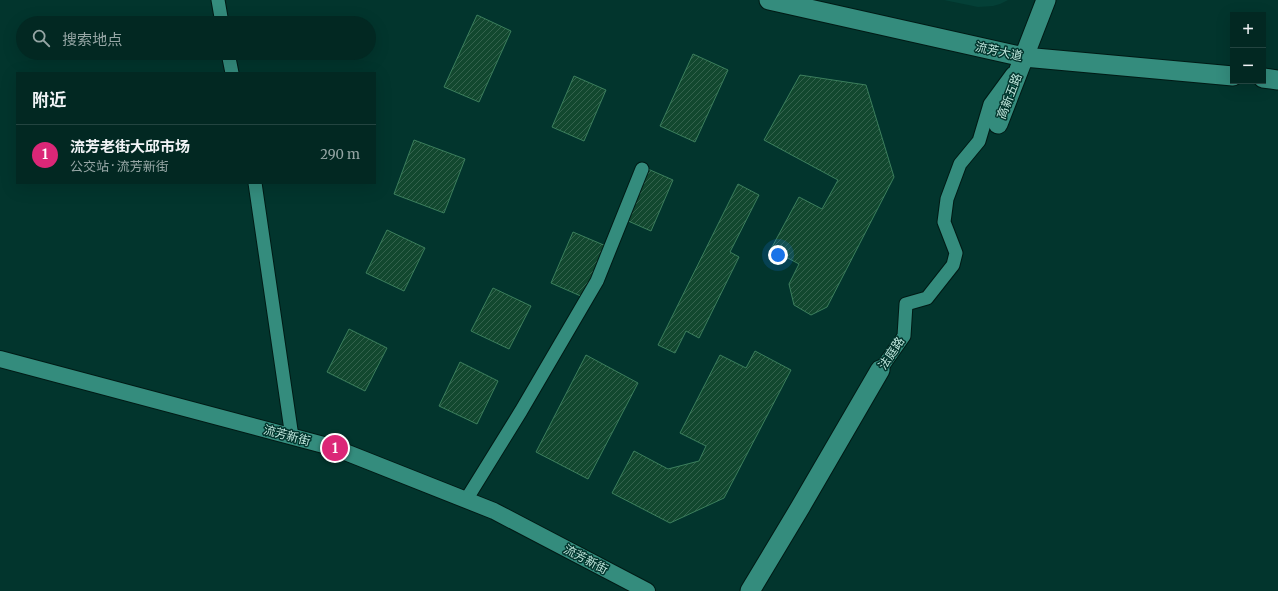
<!DOCTYPE html>
<html lang="zh">
<meta charset="utf-8">
<style>
:root{--surface:#022822;--page:#0c302a;--text:#f1f3f6;--muted:#96a6a5;--line:#234440;--accent:#db2777}
body{margin:0;font-family:Merriweather,"Noto Sans SC",serif;background:var(--page);color:var(--text)}
.controls{position:absolute;right:12px;top:12px;display:grid;overflow:hidden;border-radius:0px;box-shadow:0 4px 16px #0002}
.controls button{width:36px;height:36px;display:grid;place-items:center;padding:0;border:0;border-bottom:1px solid var(--line);background:var(--surface);color:var(--text);font:20px sans-serif}
.you{position:absolute;left:778px;top:255px;width:14px;height:14px;margin:-10px;border:3px solid #fff;border-radius:50%;background:#1a73e8;box-shadow:0 0 0 6px #1a73e833}
.badge{display:grid;place-items:center;width:26px;height:26px;border-radius:50%;background:var(--accent);color:#fff;font-size:13px;font-weight:700}
.pin{position:absolute;translate:-50% -50%;border:2px solid #fff;box-shadow:0 1px 4px #0006}
.list{margin:0;padding:0;list-style:none}
h2{display:flex;justify-content:space-between;align-items:center;height:52px;margin:0;padding:0 16px;font-size:17px}
h2 small{font-size:13px;font-weight:400;color:var(--muted)}
.list li{display:grid;grid-template-columns:26px 1fr auto;gap:12px;align-items:center;box-sizing:border-box;height:60px;padding:0 16px;border-top:1px solid var(--line)}
.list b{display:block;font-size:15px;white-space:nowrap}
.list p{margin:0;font-size:13px;white-space:nowrap;color:var(--muted)}
.list em{font-size:13px;font-style:normal;color:var(--muted)}
.icon{flex:none;width:22px;height:22px;fill:none;stroke:currentColor;stroke-width:2;stroke-linecap:round;stroke-linejoin:round}
.map{position:relative;flex:none;width:1278px;height:591px;overflow:hidden}
.search{position:absolute;background:var(--surface);box-shadow:0 4px 16px #0002;left:16px;top:16px;width:360px;height:44px;display:flex;align-items:center;gap:10px;box-sizing:border-box;padding:0 14px;border-radius:22px;color:var(--muted);font-size:15px}
.panel{position:absolute;background:var(--surface);box-shadow:0 4px 16px #0002;left:16px;top:72px;width:360px;height:112px;border-radius:0px}
.map>svg:first-child{display:block}
.built{fill:#044037}
.building{fill:url(#building-hatch);stroke:#3c7f5d}
.lines{fill:none;stroke-linecap:round;stroke-linejoin:round}
.minor-casing{stroke:#001a15;stroke-width:15}
.tertiary-casing{stroke:#001a15;stroke-width:18}
.secondary-casing{stroke:#001a15;stroke-width:21}
.minor{stroke:#348c7d;stroke-width:13}
.tertiary{stroke:#348c7d;stroke-width:16}
.secondary{stroke:#348c7d;stroke-width:19}
.labels{text-anchor:middle;dominant-baseline:central;stroke-width:3;stroke-linejoin:round;paint-order:stroke}
.street-label{font-size:12px;fill:#bfe7dd;stroke:#02352d}
</style>
<div class="map">
<svg width="1278" height="591" viewBox="0 0 1278 591">
<defs>
<pattern id="building-hatch" width="6" height="6" patternUnits="userSpaceOnUse"><rect width="6" height="6" fill="#12482f"/><path d="M-1 1l2-2M0 6l6-6M5 7l2-2" fill="none" stroke="#33624d"/></pattern>
</defs>
<rect width="100%" height="100%" fill="#02352d"/>
<path class="built" d="M 944,0 L 1008,0 L 1000,4 L 993,6 L 978,7 Z"/>
<path class="building" d="M 477,15 L 511,31 L 479,102 L 444,87 Z
M 693,54 L 728,70 L 695,142 L 660,126 Z
M 800,75 L 866,85 L 894,177 L 827,307 L 811,315 L 794,305 L 789,284 L 799,264 L 771,249 L 799,197 L 822,209 L 838,180 L 764,140 Z
M 574,76 L 606,90 L 584,141 L 552,127 Z
M 414,140 L 465,159 L 444,213 L 394,194 Z
M 641,166 L 673,180 L 651,231 L 619,217 Z
M 738,184 L 759,195 L 730,252 L 739,257 L 699,338 L 686,331 L 675,353 L 658,345 Z
M 387,230 L 425,248 L 404,291 L 366,273 Z
M 573,232 L 606,246 L 583,297 L 551,283 Z
M 493,288 L 531,306 L 509,349 L 471,331 Z
M 349,329 L 387,348 L 365,391 L 327,372 Z
M 755,351 L 791,370 L 724,498 L 670,523 L 612,493 L 634,451 L 668,469 L 699,461 L 706,446 L 680,433 L 720,355 L 746,368 Z
M 586,355 L 638,383 L 588,479 L 536,452 Z
M 460,362 L 498,381 L 477,424 L 439,406 Z"/>
<g class="lines">
<g class="minor-casing">
<path id="minor" d="M 218,0 L 222,23
M 228,53 L 232,73
M 255,183 L 292,437
M 880,370 L 904,336 L 906,304 L 927,298 L 953,265 L 956,253 L 944,222 L 947,199 L 960,164 L 979,141 L 990,104 L 1012,74
M 466,500 L 521,411 L 597,281 L 642,169"/>
</g>
<g class="tertiary-casing">
<path id="tertiary" d="M 0,359 L 335,448 L 494,511 L 647,591"/>
</g>
<g class="secondary-casing">
<path id="secondary" d="M 769,0 L 1024,57 L 1233,76
M 1263,78 L 1278,80
M 998,124 L 1046,0
M 750,591 L 801,506 L 880,370"/>
</g>
<use href="#minor" class="minor"/>
<use href="#tertiary" class="tertiary"/>
<use href="#secondary" class="secondary"/>
</g>
<g class="labels">
<g class="street-label">
<text transform="translate(999 51) rotate(12)">流芳大道</text>
<text transform="translate(1009 96) rotate(-69)">高新五路</text>
<text transform="translate(891 353) rotate(-56)">法庭路</text>
<text transform="translate(287 435) rotate(15)">流芳新街</text>
<text transform="translate(586 559) rotate(28)">流芳新街</text>
</g>
</g>
</svg>
<div class="controls">
<button>+</button>
<button>−</button>
</div>
<div class="you"></div>
<div class="pin badge" style="left:335px;top:448px">1</div>
<div class="search"><svg class="icon" aria-label="search" viewBox="0 0 24 24"><circle cx="10" cy="10" r="6"/><path d="M15 15l6 6"/></svg>搜索地点</div>
<section class="panel">
<h2>附近<small></small></h2>
<ul class="list">
<li><span class="badge">1</span><div><b>流芳老街大邱市场</b><p>公交站 · 流芳新街</p></div><em>290 m</em></li>
</ul>
</section>
</div>
